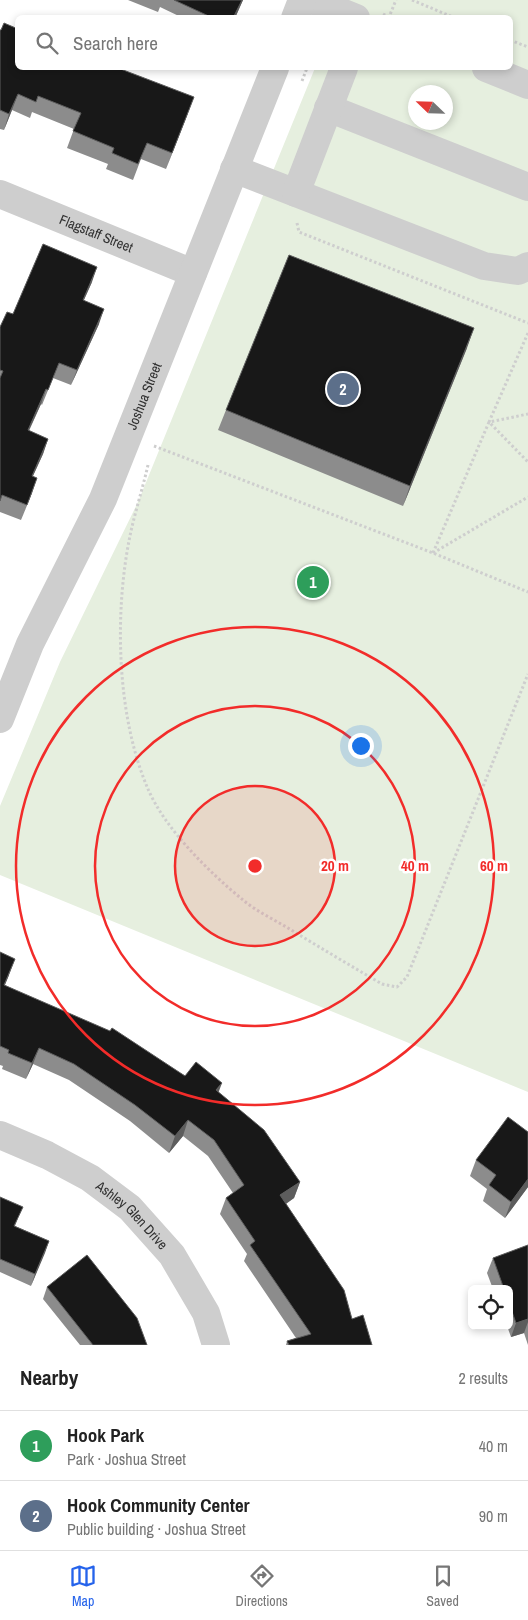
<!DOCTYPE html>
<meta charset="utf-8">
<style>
:root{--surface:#fff;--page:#f6f6f6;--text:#222;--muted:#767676;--line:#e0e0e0;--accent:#2563eb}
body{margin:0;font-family:"Archivo Narrow",sans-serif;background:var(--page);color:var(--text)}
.controls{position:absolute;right:15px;bottom:15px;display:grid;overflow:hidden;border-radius:8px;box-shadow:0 2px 8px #0003}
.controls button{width:45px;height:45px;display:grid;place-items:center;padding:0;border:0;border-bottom:1px solid var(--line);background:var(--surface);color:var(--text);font:25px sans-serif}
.compass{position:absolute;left:408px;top:85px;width:45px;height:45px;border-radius:50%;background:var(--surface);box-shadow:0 2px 8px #0003;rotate:293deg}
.you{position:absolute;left:360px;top:745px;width:18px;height:18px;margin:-12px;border:4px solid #fff;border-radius:50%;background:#1a73e8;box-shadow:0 0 0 8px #1a73e833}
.badge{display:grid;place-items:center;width:32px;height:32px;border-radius:50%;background:var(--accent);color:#fff;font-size:16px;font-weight:700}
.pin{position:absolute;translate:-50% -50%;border:2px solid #fff;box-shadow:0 1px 5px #0006}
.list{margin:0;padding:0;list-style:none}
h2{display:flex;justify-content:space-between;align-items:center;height:65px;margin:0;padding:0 20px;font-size:21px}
h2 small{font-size:16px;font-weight:400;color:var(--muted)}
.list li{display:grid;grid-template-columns:32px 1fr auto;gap:15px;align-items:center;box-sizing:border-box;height:70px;padding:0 20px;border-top:1px solid var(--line)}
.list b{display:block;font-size:19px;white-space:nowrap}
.list p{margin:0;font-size:16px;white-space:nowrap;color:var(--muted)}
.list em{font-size:16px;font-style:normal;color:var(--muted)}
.icon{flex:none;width:28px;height:28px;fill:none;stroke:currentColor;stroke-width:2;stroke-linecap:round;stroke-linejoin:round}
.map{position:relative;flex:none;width:528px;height:1345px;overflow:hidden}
.search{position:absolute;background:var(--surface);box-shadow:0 2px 8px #0003;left:15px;right:15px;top:15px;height:55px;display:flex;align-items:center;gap:12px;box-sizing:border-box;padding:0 18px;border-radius:8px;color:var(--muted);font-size:19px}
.sheet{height:205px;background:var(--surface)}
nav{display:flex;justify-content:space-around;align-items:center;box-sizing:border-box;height:70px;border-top:1px solid var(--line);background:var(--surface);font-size:14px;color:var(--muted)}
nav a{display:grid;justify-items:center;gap:2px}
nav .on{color:var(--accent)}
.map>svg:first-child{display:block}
.green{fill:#e6efdf;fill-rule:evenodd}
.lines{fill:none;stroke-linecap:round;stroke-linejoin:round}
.path{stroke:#cecece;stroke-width:3;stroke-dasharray:2.5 2.5;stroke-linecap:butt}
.minor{stroke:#cecece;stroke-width:28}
.wall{fill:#8c8c8c}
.shaded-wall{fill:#5d5d5d}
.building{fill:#181818;stroke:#5d5d5d}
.ring{fill:none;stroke:#f22c2a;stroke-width:2.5}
.labels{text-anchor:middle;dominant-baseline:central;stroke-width:5;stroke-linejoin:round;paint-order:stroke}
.street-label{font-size:14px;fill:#313131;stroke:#fff}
.centre{fill:#f22c2a;stroke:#fff;stroke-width:2.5}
.ring-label{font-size:15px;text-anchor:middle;font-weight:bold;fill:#f22c2a;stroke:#fff;stroke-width:5;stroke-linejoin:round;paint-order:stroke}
</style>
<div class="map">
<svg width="528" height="1345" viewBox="0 0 528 1345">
<rect width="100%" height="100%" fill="#fff"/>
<path class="green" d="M 342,0 L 528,0 L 528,1092 L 0,875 L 0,806 L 60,662 L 138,502 L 315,68 L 510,68 L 510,18 L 335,17 ZM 416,92 L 446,92 L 446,122 L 416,122 Z"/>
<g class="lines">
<path class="path" d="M 412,0 L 455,18
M 383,14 L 389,17 L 396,0
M 510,40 L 528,47
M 302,81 L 307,68
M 297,223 L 299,232 L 528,323
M 528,333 L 489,422 L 528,414
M 154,446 L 433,553 L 528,592
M 148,465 C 143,487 136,509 131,531 C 114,609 116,715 148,789 C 165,829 209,872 243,900 C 256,911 273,919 288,928 C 319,947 351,966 382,984 L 397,987 L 407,977 L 528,674
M 433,553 L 489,422 L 528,462
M 433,553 L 528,497"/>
<g class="minor">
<path d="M 312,0 L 356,18"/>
<path d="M 295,18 L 302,0"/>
<path d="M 486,68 L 528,85"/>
<path d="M 328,108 L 528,187"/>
<path d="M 234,169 L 484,266 L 518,271 L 528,266"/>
<path d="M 296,193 L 344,68"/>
<path id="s1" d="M 0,194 L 193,273"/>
<path id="s2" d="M 0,719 L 30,644 L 103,499 L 275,68"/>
<path id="s3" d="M 0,1135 L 47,1155 L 90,1178 L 130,1208 L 172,1255 L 206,1313 L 216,1345"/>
</g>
</g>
<path class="wall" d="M 128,0 L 243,0 L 235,18 L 183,18 L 160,7 L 158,12 Z
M 0,30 L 188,113 L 166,169 L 141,159 L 133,180 L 106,169 L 108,164 L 67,148 L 74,129 L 32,112 L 30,118 L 12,110 L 4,130 L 0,129 Z
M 92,282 L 84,300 L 99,324 L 71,385 L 53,378 L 42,405 L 41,404 L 29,431 L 48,439 L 43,454 L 33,476 L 32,493 L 21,520 L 0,512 L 0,327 L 13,314 Z
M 467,348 L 403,506 L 218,430 L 226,410 Z
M 0,952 L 9,975 L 5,985 L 218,1092 L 300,1182 L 294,1198 L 286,1204 L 352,1319 L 372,1345 L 286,1345 L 287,1341 L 296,1338 L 244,1261 L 247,1254 L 220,1214 L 226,1198 L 233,1193 L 208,1156 L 183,1136 L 169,1153 L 130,1121 L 69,1080 L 33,1064 L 26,1079 L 2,1069 L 3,1066 L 0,1065 Z
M 528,1132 L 528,1187 L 505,1218 L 483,1201 L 487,1189 L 470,1176 L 476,1160 Z
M 0,1197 L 18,1218 L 15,1226 L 49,1241 L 31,1286 L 0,1272 Z
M 528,1245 L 528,1345 L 524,1333 L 511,1337 L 507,1326 L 509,1326 L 509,1289 L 493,1289 L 487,1273 L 493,1258 Z
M 47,1287 L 147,1345 L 80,1345 L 43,1299 Z"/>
<path class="shaded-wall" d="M 242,0 L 243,0 L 235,18 L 233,18 Z
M 18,94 L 12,110 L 4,130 L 9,114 Z
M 194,97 L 188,113 L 166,169 L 172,153 Z
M 97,267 L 92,282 L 77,315 L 83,300 Z
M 104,309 L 99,324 L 71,385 L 77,370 Z
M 474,328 L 467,348 L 403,506 L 410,486 Z
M 46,389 L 41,404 L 22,445 L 28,430 Z
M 48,439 L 43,454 L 26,491 L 32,476 Z
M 37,478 L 32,493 L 21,520 L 27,505 Z
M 15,959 L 9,975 L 0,996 L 4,985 Z
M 39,1048 L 33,1064 L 26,1079 L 32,1063 Z
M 222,1083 L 216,1099 L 216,1090 Z
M 188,1120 L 183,1136 L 169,1153 L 175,1136 Z
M 528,1179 L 528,1187 L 505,1218 L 511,1202 Z
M 300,1182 L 294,1198 L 274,1212 L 280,1195 Z
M 49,1241 L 45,1253 L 31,1286 L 35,1274 Z
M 528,1319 L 528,1322 L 524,1333 L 511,1337 L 516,1323 Z"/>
<path class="building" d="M 174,0 L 242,0 L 233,18 L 213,18 Z
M 4,23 L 18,29 L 18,68 L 118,68 L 194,97 L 172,153 L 147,143 L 138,164 L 112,153 L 114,148 L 73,131 L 81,113 L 38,96 L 36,102 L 18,94 L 9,114 L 0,110 L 0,30 L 1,30 Z
M 43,244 L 97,267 L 83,300 L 104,309 L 77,370 L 59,363 L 48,390 L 46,389 L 28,430 L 48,439 L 32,476 L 37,478 L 27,505 L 2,495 L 0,501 L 0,378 L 3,371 L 0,370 L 0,327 L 7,312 L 13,314 Z
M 289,255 L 474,328 L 410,486 L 226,410 Z
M 0,952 L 15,959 L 4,985 L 110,1031 L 112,1028 L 185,1076 L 196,1062 L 222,1083 L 216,1090 L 264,1130 L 300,1182 L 280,1195 L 344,1290 L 352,1319 L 363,1315 L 372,1345 L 289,1345 L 287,1341 L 311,1334 L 250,1245 L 255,1241 L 226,1198 L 244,1185 L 214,1140 L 188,1120 L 175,1136 L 135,1105 L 74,1064 L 39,1048 L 32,1063 L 8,1053 L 9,1050 L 0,1046 Z
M 508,1117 L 528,1132 L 528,1179 L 511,1202 L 489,1185 L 496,1175 L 476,1160 Z
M 0,1197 L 23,1207 L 14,1226 L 49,1241 L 35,1274 L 0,1259 Z
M 528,1245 L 528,1319 L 516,1323 L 509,1303 L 509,1289 L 504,1289 L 493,1258 Z
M 87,1255 L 137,1318 L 147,1345 L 93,1345 L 47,1287 Z"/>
<circle cx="255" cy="866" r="80" fill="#f22c2a" fill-opacity=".12"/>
<g class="ring">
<circle cx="255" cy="866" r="80"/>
<circle cx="255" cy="866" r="160"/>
<circle cx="255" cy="866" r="239"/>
</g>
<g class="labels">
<g class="street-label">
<text stroke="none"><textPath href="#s1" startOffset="104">Flagstaff Street</textPath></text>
<text stroke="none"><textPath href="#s2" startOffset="354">Joshua Street</textPath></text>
<text stroke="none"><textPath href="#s3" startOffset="156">Ashley Glen Drive</textPath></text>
</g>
</g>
<circle cx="255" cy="866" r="8" class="centre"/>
<g class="ring-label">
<text x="335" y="871">20 m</text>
<text x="415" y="871">40 m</text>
<text x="494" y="871">60 m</text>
</g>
</svg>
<div class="controls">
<button><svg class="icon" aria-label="locate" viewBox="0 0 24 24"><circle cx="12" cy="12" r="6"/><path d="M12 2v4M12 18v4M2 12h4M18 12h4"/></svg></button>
</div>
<svg class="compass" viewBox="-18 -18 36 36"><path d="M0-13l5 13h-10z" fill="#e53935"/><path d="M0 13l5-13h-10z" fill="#767676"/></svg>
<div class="you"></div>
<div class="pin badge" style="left:313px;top:582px;background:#2e9e5b">1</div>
<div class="pin badge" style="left:343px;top:389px;background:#5c6f8a">2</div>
<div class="search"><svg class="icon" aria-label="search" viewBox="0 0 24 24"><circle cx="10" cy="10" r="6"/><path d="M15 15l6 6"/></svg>Search here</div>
</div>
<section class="sheet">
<h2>Nearby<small>2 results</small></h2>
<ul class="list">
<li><span class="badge" style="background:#2e9e5b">1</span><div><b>Hook Park</b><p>Park · Joshua Street</p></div><em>40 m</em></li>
<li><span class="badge" style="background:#5c6f8a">2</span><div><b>Hook Community Center</b><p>Public building · Joshua Street</p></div><em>90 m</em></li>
</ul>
</section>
<nav>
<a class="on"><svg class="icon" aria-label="map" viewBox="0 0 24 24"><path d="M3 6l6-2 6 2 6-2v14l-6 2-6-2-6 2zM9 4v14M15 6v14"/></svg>Map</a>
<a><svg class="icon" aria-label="directions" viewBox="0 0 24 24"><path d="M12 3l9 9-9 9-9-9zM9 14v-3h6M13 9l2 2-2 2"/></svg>Directions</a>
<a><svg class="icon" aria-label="saved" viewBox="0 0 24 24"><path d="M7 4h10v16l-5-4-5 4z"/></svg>Saved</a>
</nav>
